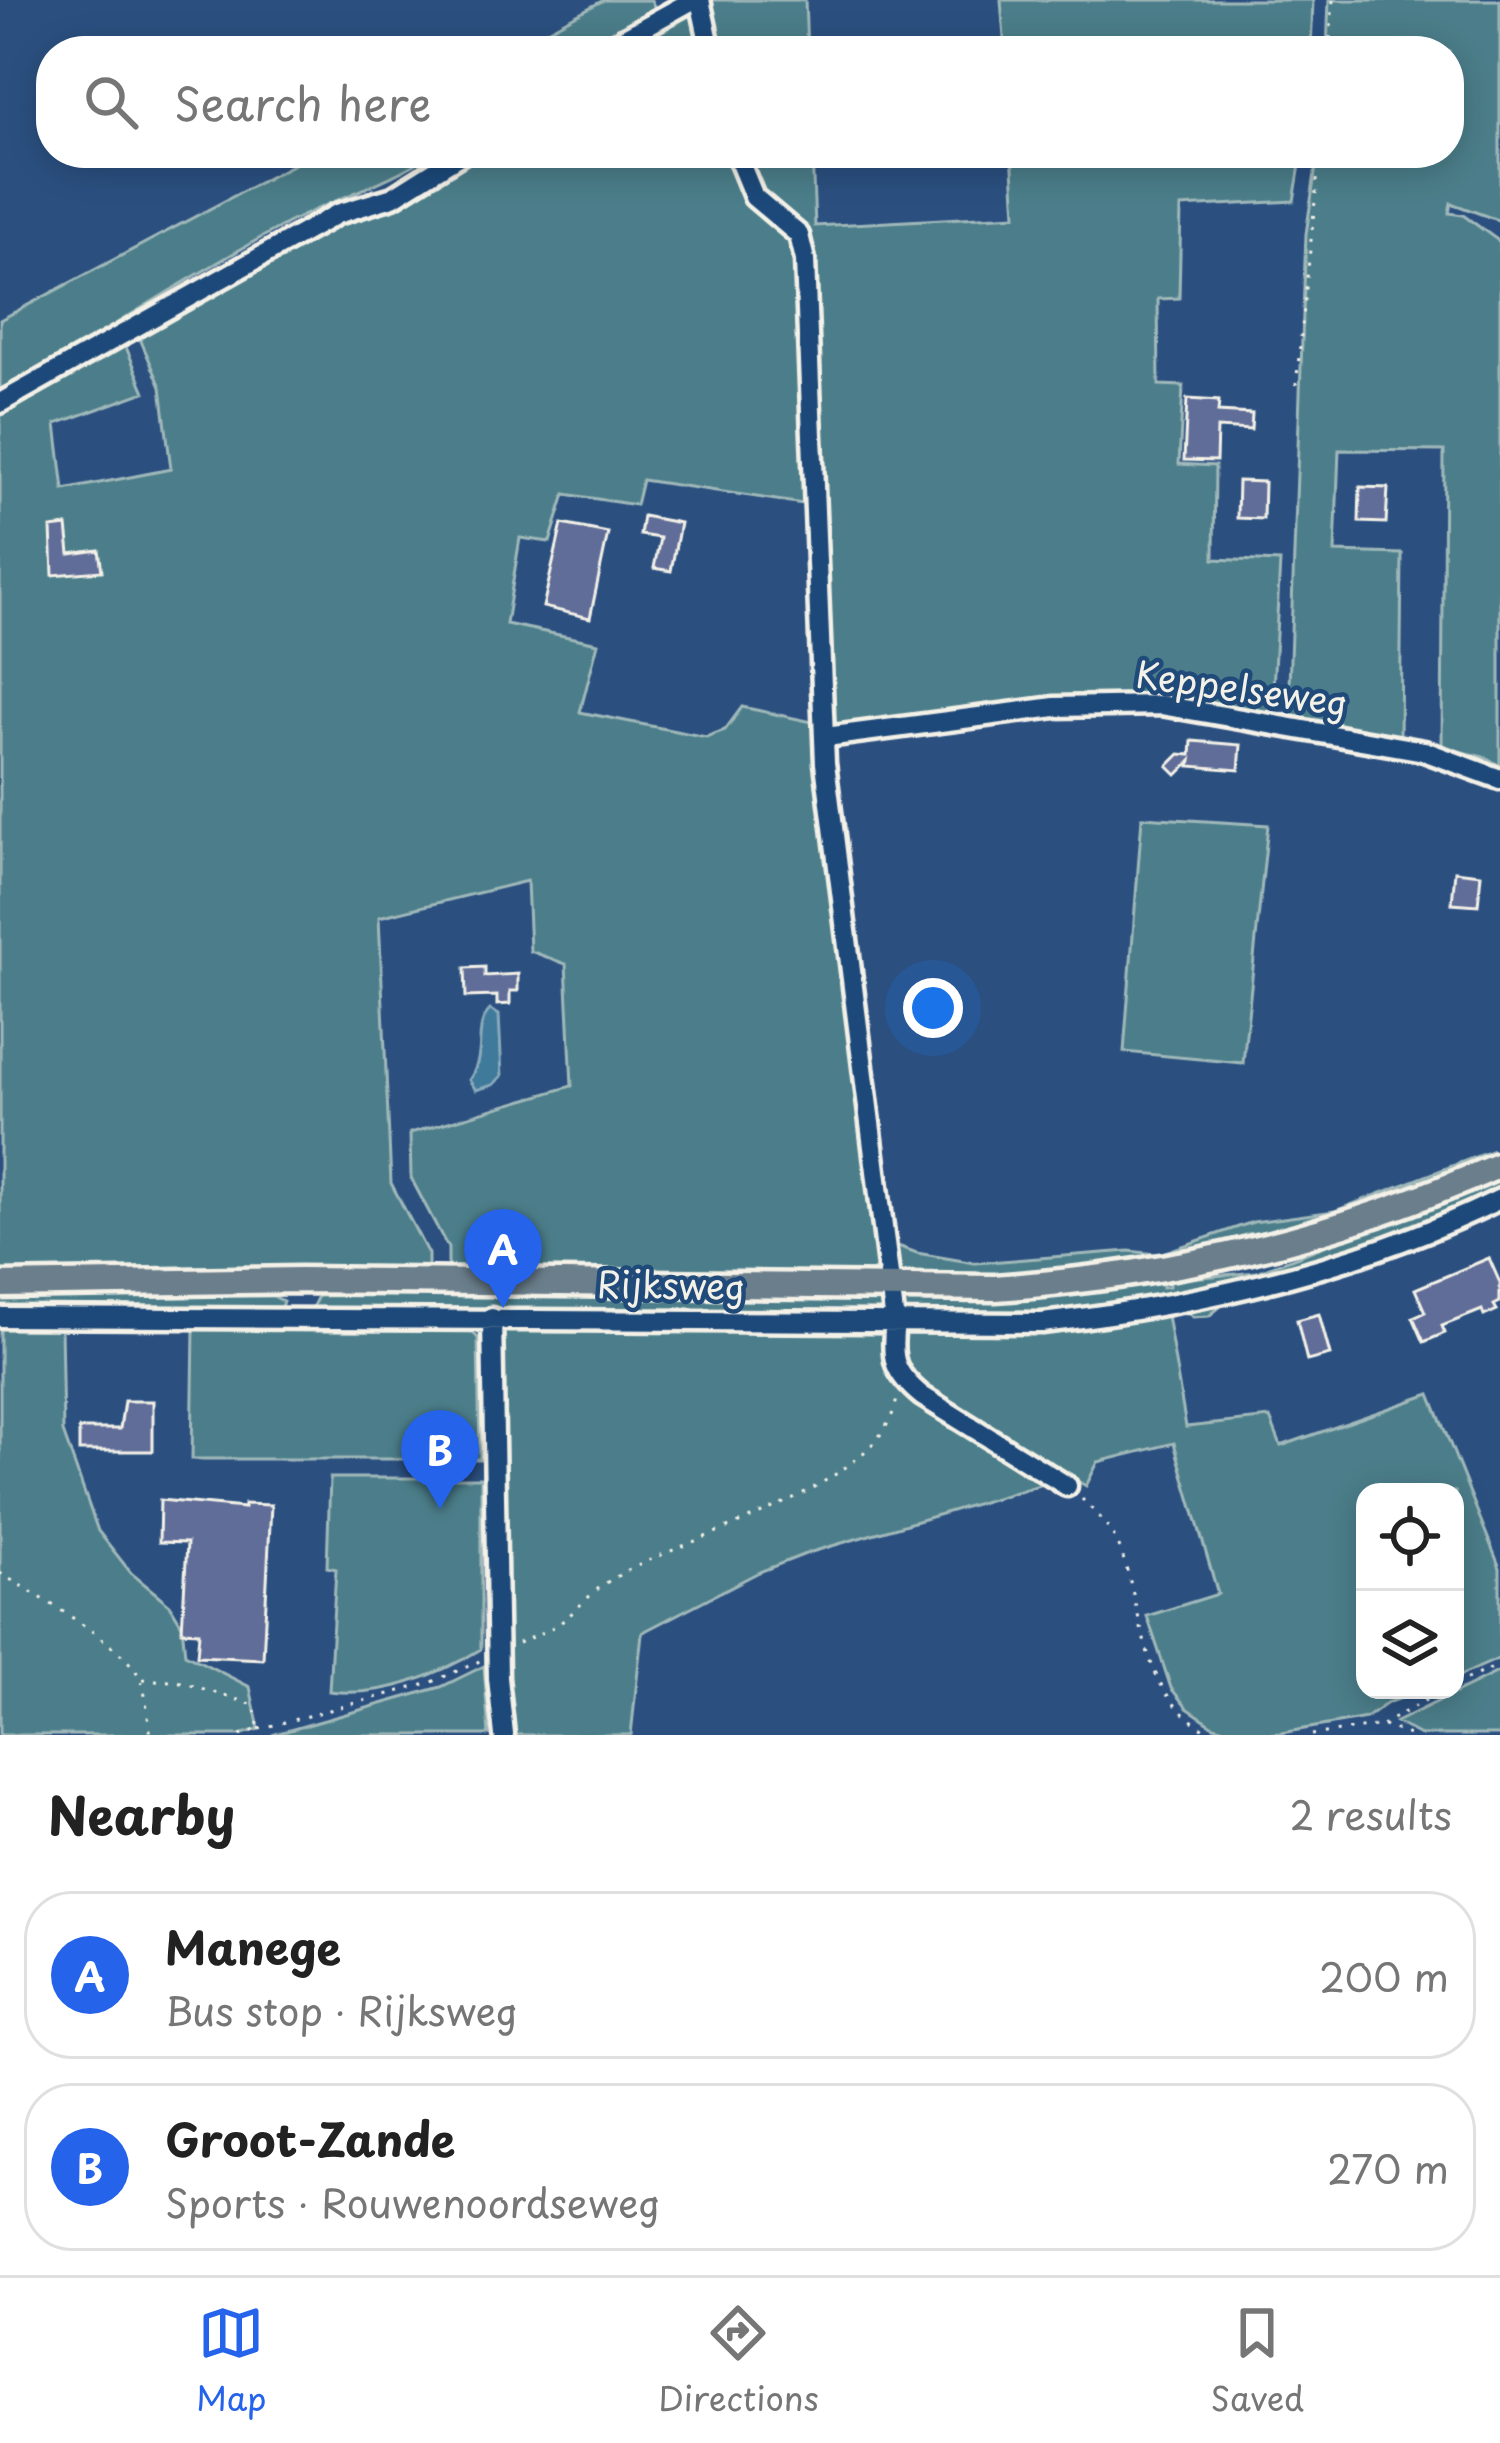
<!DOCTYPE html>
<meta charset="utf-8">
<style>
:root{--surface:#fff;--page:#f6f6f6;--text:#222;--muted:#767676;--line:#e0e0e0;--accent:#2563eb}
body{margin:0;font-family:"Playpen Sans",sans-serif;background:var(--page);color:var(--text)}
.controls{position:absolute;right:36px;bottom:36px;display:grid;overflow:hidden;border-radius:24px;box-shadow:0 6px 30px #0003}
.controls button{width:108px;height:108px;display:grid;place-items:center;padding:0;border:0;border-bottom:3px solid var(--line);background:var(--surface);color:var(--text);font:60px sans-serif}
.you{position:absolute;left:933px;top:1008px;width:42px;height:42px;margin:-30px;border:9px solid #fff;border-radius:50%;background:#1a73e8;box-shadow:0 0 0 18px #1a73e833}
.badge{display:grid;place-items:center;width:78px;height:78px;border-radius:50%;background:var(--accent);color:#fff;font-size:39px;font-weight:700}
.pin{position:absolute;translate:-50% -99px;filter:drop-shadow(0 3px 6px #0008)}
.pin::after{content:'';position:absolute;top:63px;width:42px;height:36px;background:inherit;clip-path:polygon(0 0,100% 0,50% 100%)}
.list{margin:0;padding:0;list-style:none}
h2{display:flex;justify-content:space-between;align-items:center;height:156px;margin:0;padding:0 48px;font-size:51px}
h2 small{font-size:39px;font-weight:400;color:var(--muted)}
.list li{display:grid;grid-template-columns:78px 1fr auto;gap:36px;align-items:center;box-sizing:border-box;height:168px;margin:0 24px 24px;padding:0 24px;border:3px solid var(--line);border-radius:48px}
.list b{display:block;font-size:45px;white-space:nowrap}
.list p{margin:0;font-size:39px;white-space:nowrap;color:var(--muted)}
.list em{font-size:39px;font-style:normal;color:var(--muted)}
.icon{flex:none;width:66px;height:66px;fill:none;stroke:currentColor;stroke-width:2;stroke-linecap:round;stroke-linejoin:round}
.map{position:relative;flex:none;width:1500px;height:1735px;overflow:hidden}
.search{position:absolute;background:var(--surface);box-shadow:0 6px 30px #0003;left:36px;right:36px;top:36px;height:132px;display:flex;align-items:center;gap:30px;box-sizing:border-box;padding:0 42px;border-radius:48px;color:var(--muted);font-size:45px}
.sheet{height:540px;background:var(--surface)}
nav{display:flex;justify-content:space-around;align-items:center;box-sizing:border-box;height:168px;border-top:3px solid var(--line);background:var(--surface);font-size:33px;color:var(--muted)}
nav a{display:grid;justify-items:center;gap:6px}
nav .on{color:var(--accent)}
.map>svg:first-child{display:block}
.green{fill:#4c7e8a;stroke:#a0b8b9;stroke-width:3}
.water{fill:#417a9b;stroke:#89aaba;stroke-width:3}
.building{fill:#5f6d98;stroke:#f4f1e8;stroke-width:3}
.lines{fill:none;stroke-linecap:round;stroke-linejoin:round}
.minor-casing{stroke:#f4f1e8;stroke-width:27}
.major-casing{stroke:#f4f1e8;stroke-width:33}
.path{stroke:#f4f1e8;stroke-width:3;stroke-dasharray:3 9;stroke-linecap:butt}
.minor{stroke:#1f4a7a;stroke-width:18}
.major{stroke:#6b7e8b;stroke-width:24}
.labels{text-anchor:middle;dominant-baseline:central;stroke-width:9;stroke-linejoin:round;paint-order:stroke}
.street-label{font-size:36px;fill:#f4f1e8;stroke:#1f4a7a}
</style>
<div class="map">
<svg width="1500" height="1735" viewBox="0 0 1500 1735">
<rect width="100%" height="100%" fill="#2b5080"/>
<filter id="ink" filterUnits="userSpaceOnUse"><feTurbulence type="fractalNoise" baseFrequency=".00833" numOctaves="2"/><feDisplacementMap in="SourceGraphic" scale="24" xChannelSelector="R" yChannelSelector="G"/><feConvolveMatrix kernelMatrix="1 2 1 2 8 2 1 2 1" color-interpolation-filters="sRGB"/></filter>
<g filter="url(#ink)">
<path class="green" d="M 604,0 L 651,0 L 656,10 L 578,51 L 507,51 Z
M 710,0 L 805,0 L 807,51 L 720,51 Z
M 1001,0 L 1313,0 L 1311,51 L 1005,51 Z
M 1329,0 L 1500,0 L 1500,221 L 1451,203 L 1449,213 L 1463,215 L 1500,242 L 1500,766 L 1487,758 L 1442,747 L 1444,451 L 1339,450 L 1335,552 L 1402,554 L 1400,740 L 1290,718 L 1288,713 L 1306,234 L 1318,153 L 1449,153 L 1449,51 L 1327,51 Z
M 687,10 L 694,12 L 704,51 L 604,51 Z
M 315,153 L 433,153 C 386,184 333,199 284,225 C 187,278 94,338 0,395 L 0,320 Z
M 457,153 L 729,153 C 741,199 760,211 795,240 L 810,505 L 642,480 L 636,505 L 565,494 L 550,542 L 520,538 L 506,624 L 598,643 L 580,712 L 706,737 L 725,730 L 742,707 L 817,723 L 817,760 L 878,1267 L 871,1273 L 448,1271 L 448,1248 L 411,1178 L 410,1133 L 572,1086 L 566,964 L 530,951 L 527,881 L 379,917 L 391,1183 L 428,1254 L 428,1271 L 185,1269 L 157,1276 L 0,1275 L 0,407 L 120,333 L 145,392 L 56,424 L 64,490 L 171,469 L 161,387 L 134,325 L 386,196 Z
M 744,153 L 812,153 L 815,226 L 1016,215 L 1012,153 L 1302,153 L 1294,201 L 1181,207 L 1179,298 L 1158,299 L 1159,385 L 1183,386 L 1179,464 L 1215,466 L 1214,559 L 1280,562 L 1272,707 L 1267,712 L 1187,702 L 840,729 L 830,723 L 810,238 L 759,191 Z
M 1142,817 L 1268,825 L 1243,1063 L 1124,1052 Z
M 1491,1151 L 1491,1159 L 1310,1225 L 1248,1234 L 1193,1254 L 1166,1259 L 1165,1252 L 1253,1222 L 1335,1211 Z
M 1500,1178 L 1500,1194 C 1392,1238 1281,1279 1166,1301 C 1081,1317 994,1318 908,1317 L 900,1312 L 904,1303 L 918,1298 L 1062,1292 L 1162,1281 L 1163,1287 L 1169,1286 L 1169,1280 L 1257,1272 Z
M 895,1245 L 917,1253 L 975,1263 L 1129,1251 L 1157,1254 L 1158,1261 L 1006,1276 L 910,1279 L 895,1269 Z
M 1266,1289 L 1269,1295 L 1221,1306 L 1209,1316 L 1193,1317 L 1186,1311 L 1167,1315 L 1186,1427 L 1270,1418 L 1281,1446 L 1430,1394 L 1500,1568 L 1500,1658 L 1455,1678 L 1455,1492 L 1365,1492 L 1365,1690 L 1427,1690 L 1389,1702 L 1366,1718 L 1282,1733 L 1248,1735 L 1214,1726 L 1187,1708 L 1171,1688 L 1147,1616 L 1218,1594 L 1174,1443 L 1098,1462 L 1086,1486 L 931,1396 C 911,1375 901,1358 907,1328 L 954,1329 Z
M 592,1293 L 881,1295 L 888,1318 L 320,1311 L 313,1306 L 318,1296 Z
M 0,1295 L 273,1296 L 283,1301 L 280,1310 L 0,1311 Z
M 61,1326 L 63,1432 L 98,1531 L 131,1573 L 170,1605 L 182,1625 L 185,1654 L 250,1687 L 259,1729 L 240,1735 L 0,1735 L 0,1327 Z
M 194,1327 L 467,1327 L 478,1338 L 480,1459 L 192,1459 Z
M 497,1327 L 884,1330 L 884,1366 L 890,1377 L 1050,1482 L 808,1553 L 759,1572 L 647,1630 L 642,1633 L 631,1735 L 505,1735 Z
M 330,1478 L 481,1478 L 481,1649 C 437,1676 381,1698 329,1691 L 336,1569 L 327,1567 Z
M 484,1666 L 489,1735 L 272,1735 L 441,1687 Z
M 1500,1671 L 1500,1735 L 1420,1735 L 1396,1722 Z"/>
<path class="water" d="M 490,1010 L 499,1015 L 502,1076 L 493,1085 L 476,1090 L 469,1080 C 488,1053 472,1028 490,1010 Z"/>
<path class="building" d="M 1187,399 L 1219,401 L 1218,412 L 1252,414 L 1251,430 L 1217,428 L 1216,461 L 1184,460 Z
M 1238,481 L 1264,482 L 1263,519 L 1237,518 Z
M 1360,487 L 1388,488 L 1386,523 L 1359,522 Z
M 643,516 L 680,523 L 671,571 L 654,568 L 660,538 L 640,535 Z
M 562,524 L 608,533 L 590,618 L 543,607 Z
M 67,526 L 70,554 L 99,550 L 102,571 L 53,575 L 51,528 Z
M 1192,741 L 1241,745 L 1239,770 L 1190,766 L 1191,761 L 1177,775 L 1168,766 L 1180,754 L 1191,755 Z
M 1455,871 L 1481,874 L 1478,905 L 1452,903 Z
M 485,967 L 485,976 L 518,974 L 518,991 L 510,991 L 510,1004 L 497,1005 L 497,996 L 466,997 L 465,968 Z
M 1489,1258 L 1500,1283 L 1500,1302 L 1494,1305 L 1497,1310 L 1484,1316 L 1482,1310 L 1442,1326 L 1445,1333 L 1424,1342 L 1413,1317 L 1425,1312 L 1415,1289 Z
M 1319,1314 L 1330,1355 L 1307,1361 L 1297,1320 Z
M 124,1401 L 153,1401 L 153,1451 L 79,1451 L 79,1429 L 120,1429 Z
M 160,1500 L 244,1508 L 244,1504 L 271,1505 L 263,1659 L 197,1656 L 199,1632 L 182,1631 L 187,1543 L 159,1542 Z"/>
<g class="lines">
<g class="minor-casing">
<path id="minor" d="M 700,0 L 711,51
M 601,51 L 693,0
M 736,153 L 754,197 L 799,235 L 805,260 L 825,763 L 895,1323 C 890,1359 894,1373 922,1396 L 1067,1486
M 0,403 L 337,214 L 393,197 L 463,153
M 826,737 L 1055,707 L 1161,705 L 1424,751 L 1500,779
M 0,1317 L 1042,1323 C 1198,1305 1358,1269 1500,1199
M 492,1318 L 498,1678 L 504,1735"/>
</g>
<g class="major-casing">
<path id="major" d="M 0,1285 L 300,1280 L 995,1288 C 1177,1275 1333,1239 1500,1165"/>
</g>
<path class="path" d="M 1329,51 L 1333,0
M 1296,385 L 1320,153
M 1082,1499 C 1096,1513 1115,1533 1121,1552 C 1146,1620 1139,1703 1218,1735
M 0,1573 C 32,1593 128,1646 141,1680 C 147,1696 147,1718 151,1735
M 518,1643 C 532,1637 547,1631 560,1623 C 577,1610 591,1592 609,1581 C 680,1536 882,1491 897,1398
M 143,1679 L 182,1682 L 254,1705 L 259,1729 L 240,1735
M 1455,1684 L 1500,1665
M 1382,1725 L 1443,1690
M 259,1729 L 430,1683 L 482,1660
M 1312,1735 L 1381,1725 L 1410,1735"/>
<use href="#minor" class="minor"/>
<use href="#major" class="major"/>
</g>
</g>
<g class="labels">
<g class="street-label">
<text transform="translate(1242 687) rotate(8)">Keppelseweg</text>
<text transform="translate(671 1284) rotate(1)">Rijksweg</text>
</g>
</g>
</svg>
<div class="controls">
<button><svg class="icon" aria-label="locate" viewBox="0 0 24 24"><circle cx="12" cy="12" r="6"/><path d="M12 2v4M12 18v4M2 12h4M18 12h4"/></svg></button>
<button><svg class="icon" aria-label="layers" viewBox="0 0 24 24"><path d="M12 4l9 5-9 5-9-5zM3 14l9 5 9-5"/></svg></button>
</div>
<div class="you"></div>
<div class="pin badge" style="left:503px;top:1308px">A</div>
<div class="pin badge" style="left:440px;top:1509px">B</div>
<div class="search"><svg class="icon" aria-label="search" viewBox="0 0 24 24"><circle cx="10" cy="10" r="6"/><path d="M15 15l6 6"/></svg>Search here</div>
</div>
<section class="sheet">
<h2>Nearby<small>2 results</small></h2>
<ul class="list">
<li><span class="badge">A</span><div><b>Manege</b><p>Bus stop · Rijksweg</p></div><em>200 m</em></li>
<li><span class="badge">B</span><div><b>Groot-Zande</b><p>Sports · Rouwenoordseweg</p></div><em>270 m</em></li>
</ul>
</section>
<nav>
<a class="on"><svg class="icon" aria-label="map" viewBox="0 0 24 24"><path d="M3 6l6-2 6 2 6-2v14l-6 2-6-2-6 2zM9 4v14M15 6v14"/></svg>Map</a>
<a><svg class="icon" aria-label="directions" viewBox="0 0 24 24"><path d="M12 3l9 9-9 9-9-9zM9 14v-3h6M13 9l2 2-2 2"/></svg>Directions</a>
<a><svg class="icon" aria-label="saved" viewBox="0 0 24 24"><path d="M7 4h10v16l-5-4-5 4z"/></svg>Saved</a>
</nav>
